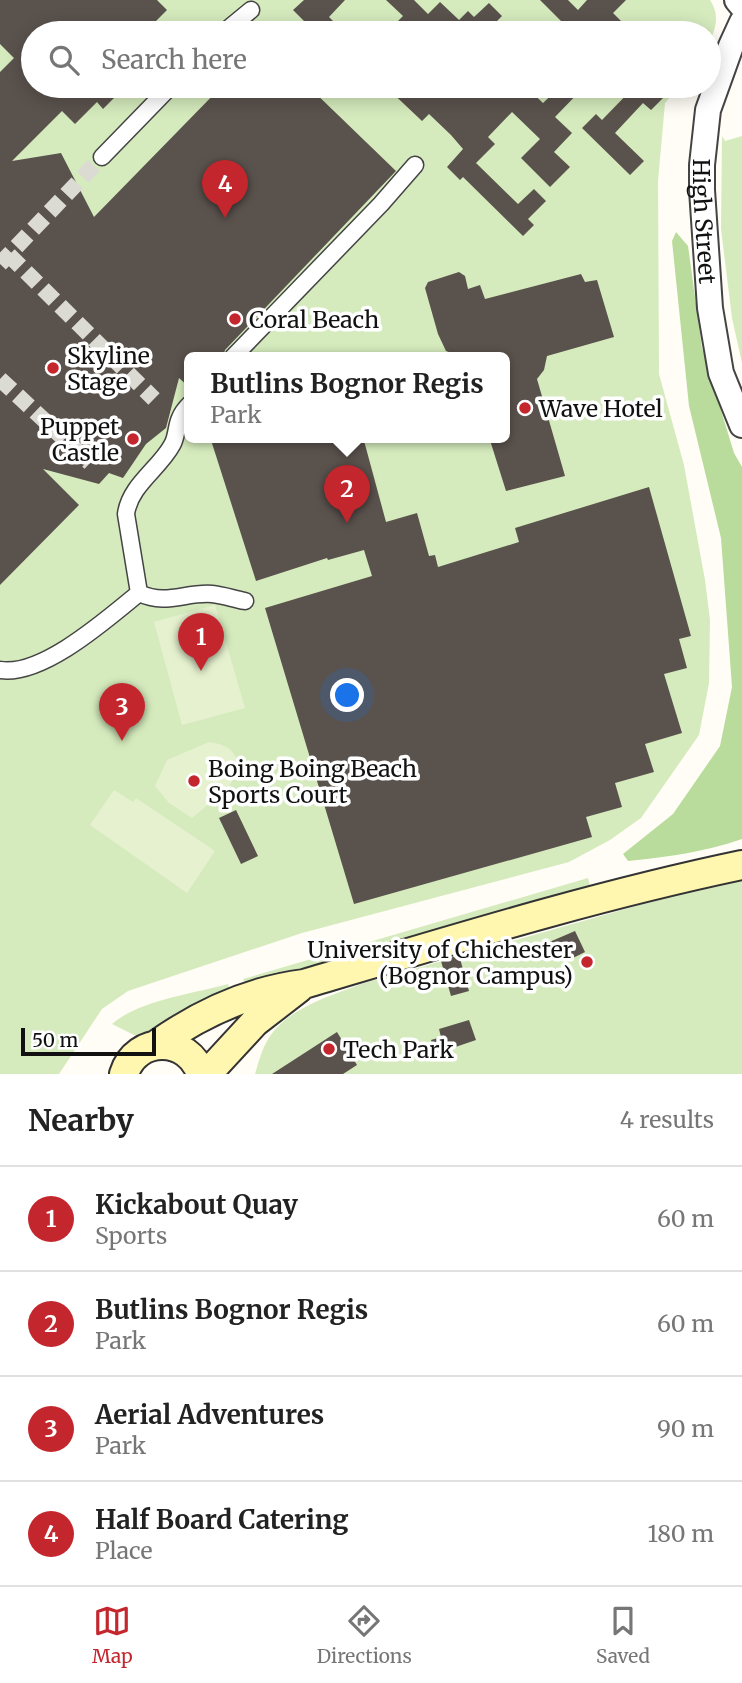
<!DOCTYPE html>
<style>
:root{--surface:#fff;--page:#f6f6f6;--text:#222;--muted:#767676;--line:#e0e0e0;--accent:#c4262e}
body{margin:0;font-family:Merriweather,serif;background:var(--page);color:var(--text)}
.scale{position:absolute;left:21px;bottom:18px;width:135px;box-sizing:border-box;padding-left:7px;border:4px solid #111;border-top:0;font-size:19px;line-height:24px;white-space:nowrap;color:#111;-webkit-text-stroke:5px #fff;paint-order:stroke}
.you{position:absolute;left:348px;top:696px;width:24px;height:24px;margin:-18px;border:5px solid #fff;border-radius:50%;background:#1a73e8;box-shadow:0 0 0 10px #1a73e833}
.badge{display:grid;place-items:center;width:46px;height:46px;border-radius:50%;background:var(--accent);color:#fff;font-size:23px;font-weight:700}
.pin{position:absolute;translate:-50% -58px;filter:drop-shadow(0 2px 4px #0008)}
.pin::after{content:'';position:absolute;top:37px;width:24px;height:21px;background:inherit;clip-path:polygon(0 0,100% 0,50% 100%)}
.popup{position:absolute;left:184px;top:352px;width:326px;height:91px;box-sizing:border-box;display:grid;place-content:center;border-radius:10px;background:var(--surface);filter:drop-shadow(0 2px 5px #0005);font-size:23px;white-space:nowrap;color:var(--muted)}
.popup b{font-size:26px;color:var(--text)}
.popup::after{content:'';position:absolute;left:50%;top:100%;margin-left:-14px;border:14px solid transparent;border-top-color:var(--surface)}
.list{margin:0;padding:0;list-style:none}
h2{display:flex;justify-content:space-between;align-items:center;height:91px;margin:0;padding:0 28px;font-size:30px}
h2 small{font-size:23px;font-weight:400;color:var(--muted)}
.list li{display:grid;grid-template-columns:46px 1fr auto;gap:21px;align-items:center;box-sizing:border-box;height:105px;padding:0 28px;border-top:2px solid var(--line)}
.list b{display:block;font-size:26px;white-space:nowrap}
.list p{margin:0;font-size:23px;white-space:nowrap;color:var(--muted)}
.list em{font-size:23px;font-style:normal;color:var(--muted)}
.icon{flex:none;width:38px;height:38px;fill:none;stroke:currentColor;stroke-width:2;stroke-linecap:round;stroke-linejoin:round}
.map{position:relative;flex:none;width:742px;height:1074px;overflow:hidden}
.search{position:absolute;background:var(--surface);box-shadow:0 4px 18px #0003;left:21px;right:21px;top:21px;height:77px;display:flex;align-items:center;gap:18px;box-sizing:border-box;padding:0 24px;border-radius:38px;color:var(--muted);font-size:26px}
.sheet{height:511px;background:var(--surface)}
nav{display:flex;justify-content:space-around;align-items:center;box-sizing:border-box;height:98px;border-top:2px solid var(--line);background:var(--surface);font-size:19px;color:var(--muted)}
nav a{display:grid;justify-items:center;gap:4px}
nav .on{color:var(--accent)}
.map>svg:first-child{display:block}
.green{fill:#d5ebbd;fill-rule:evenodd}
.forest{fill:#b9dc9c}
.pitch{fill:#e6f2cf}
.building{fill:#5a524d}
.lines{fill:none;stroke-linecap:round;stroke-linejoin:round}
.pedestrian-tunnel{stroke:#dbdad3;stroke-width:16;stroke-dasharray:16 8;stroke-linecap:butt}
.pedestrian-casing{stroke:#444;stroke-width:19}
.tertiary-casing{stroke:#444;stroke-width:28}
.secondary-casing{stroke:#333;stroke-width:32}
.pedestrian{stroke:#fff;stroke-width:16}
.tertiary{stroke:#fff;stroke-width:24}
.secondary{stroke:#fff6b0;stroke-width:28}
.poi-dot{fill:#c4262e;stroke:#fff;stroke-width:2.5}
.labels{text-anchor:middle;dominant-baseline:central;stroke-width:7;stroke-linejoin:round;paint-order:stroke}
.street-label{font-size:23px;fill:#111;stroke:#fff}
.poi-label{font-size:23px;fill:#111;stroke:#fff;text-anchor:start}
</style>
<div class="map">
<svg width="742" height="1074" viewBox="0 0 742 1074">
<rect width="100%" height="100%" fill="#fffdf5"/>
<path class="green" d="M 0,0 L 710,0 C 720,15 716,28 709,43 L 709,33 L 33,33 L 33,86 L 679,86 L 665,103 L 658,181 L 659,374 L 684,465 L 705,580 L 710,620 L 709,683 L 699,735 L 641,818 L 610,840 L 569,862 L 302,933 L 128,991 L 102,1009 L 59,1074 L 0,1074 ZM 190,357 L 504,357 L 504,437 L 190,437 Z
M 722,136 L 725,141 L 742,136 L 742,363 L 732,318 L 721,229 Z
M 742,876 L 742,1074 L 255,1074 C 258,1064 261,1052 266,1043 C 284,1008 331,996 364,983 Z
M 588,878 L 590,886 L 574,896 L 248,991 L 243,979 Z
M 228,984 L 232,997 L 149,1034 L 134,1035 L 112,1024 C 140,1000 192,994 228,984 Z"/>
<path class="forest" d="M 676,232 L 688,246 L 702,348 L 734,453 L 742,467 L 742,839 C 706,852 666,857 628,861 L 623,854 L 673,814 L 720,746 L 732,687 L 721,538 L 689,406 L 672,241 Z"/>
<path class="pitch" d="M 215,605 L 245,708 L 182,725 L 154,622 Z
M 209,742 C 228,745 235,750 240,768 L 228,788 L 192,818 L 169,803 L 155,786 L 167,760 Z
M 114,790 L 133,802 L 136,798 L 215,851 L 187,893 L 90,825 Z"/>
<path class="building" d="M 0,0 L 157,0 L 167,10 L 152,25 L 160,33 L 33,33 L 33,86 L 126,86 L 103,109 L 97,102 L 75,124 L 62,111 L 12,161 L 61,153 L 94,217 L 222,86 L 308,86 L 396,171 L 225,350 L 223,357 L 190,357 L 190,388 L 179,378 L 166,428 L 146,444 L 123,478 L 109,473 L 99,484 L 43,469 L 79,505 L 0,585 L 0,72 L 14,58 L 0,44 Z
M 304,0 L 345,0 L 329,17 L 345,33 L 316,33 L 293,10 Z
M 386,0 L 414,0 L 428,14 L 440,2 L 459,20 L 468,11 L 474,17 L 489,3 L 502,16 L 488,30 L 491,33 L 386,33 L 403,16 Z
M 540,0 L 568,0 L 578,10 L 587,0 L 626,0 L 613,13 L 633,33 L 573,33 Z
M 385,86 L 491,86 L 500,94 L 509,86 L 525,86 L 543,103 L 561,86 L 585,86 L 555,117 L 572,133 L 554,152 L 570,167 L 550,187 L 521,158 L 540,139 L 512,112 L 488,137 L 495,144 L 476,163 L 518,204 L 534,189 L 546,201 L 528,219 L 534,225 L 523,236 L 463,177 L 460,180 L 447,167 L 463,149 L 451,135 L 429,114 L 422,121 Z
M 635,86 L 654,86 L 665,96 L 651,110 L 643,103 L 615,133 L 644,161 L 630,175 L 582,128 L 596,114 L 602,120 Z
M 459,272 L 465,276 L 468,289 L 480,285 L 485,299 L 581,274 L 585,282 L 597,280 L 614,337 L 547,356 L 544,370 L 537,379 L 565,476 L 506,491 L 489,437 L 505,437 L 505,357 L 463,357 L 463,354 L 454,354 L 446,351 L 438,334 L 425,288 L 428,282 Z
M 210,437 L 363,437 L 386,522 L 417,513 L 429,556 L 435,555 L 438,567 L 519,542 L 515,528 L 649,487 L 691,636 L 679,639 L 687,668 L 664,674 L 682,733 L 645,744 L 654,772 L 615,783 L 622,807 L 586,817 L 592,837 L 354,904 L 265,608 L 372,576 L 364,550 L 328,560 L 327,558 L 256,581 Z
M 236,810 L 258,856 L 241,864 L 219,818 Z
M 575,931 L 585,952 L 569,960 L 567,955 L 558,959 L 556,954 L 546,959 L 540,946 Z
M 459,955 L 469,991 L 451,996 L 441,961 Z
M 469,1020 L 476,1040 L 435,1054 L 431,1040 L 441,1037 L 439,1029 Z
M 337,1032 L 357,1065 L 343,1074 L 272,1074 Z"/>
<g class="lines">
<path class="pedestrian-tunnel" d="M 9,255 L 154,399
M 0,264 L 102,157
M 0,379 L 90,463"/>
<g class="pedestrian-casing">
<path id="pedestrian" d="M 223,33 L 251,10
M 102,157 L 171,86
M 233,357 L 381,204 L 415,165
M 139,593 C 167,606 184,592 212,594 C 223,595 234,599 245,601
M 0,670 C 42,677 107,619 139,593 L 126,514 C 130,485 159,469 172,445 C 177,437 176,426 180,418 C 182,413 186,408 190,404"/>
</g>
<g class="tertiary-casing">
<g id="tertiary">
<path d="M 737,0 L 742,6"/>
<path id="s1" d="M 742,22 L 731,46 L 708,110 L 702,165 L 702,190 L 710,308 L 721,373 L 742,425"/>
</g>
</g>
<g class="secondary-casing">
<path id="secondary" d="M 156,1045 C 201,1013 249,991 304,984 C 449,941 594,896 742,865
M 124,1074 C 136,1035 189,1036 201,1074
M 207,1074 L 255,1022 L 299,988"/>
</g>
<use href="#pedestrian" class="pedestrian"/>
<use href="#tertiary" class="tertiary"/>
<use href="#secondary" class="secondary"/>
</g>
<g class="poi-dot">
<circle cx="235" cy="319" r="7"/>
<circle cx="53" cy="368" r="7"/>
<circle cx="525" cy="408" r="7"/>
<circle cx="133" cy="439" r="7"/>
<circle cx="194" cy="781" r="7"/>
<circle cx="587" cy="962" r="7"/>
<circle cx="329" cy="1049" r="7"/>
</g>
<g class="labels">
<g class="street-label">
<text stroke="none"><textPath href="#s1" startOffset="206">High Street</textPath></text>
</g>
<g class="poi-label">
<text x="249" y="319">Coral Beach</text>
<text x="67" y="355">Skyline<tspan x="67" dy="26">Stage</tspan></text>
<text x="539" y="408">Wave Hotel</text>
<text x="119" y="426" text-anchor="end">Puppet<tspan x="119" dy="26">Castle</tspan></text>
<text x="208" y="768">Boing Boing Beach<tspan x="208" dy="26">Sports Court</tspan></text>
<text x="573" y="949" text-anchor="end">University of Chichester<tspan x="573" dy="26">(Bognor Campus)</tspan></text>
<text x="343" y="1049">Tech Park</text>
</g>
</g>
</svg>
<div class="scale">50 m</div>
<div class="you"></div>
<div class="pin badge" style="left:201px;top:671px">1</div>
<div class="pin badge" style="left:347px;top:523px">2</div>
<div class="popup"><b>Butlins Bognor Regis</b>Park</div>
<div class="pin badge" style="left:122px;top:741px">3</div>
<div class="pin badge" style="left:225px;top:218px">4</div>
<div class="search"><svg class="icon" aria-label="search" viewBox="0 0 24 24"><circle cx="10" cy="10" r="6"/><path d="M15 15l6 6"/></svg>Search here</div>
</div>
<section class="sheet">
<h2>Nearby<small>4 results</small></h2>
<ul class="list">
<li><span class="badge">1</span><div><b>Kickabout Quay</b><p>Sports</p></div><em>60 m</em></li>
<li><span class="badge">2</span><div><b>Butlins Bognor Regis</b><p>Park</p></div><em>60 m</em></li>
<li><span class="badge">3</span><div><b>Aerial Adventures</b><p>Park</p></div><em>90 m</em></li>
<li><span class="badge">4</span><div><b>Half Board Catering</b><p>Place</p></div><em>180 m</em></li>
</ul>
</section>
<nav>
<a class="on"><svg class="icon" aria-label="map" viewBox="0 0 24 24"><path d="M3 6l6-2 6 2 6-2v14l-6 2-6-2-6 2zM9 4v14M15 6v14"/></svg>Map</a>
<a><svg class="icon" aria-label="directions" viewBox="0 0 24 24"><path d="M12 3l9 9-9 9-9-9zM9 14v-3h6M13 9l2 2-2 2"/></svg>Directions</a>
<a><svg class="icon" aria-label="saved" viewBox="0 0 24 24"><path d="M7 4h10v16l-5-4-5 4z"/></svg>Saved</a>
</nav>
